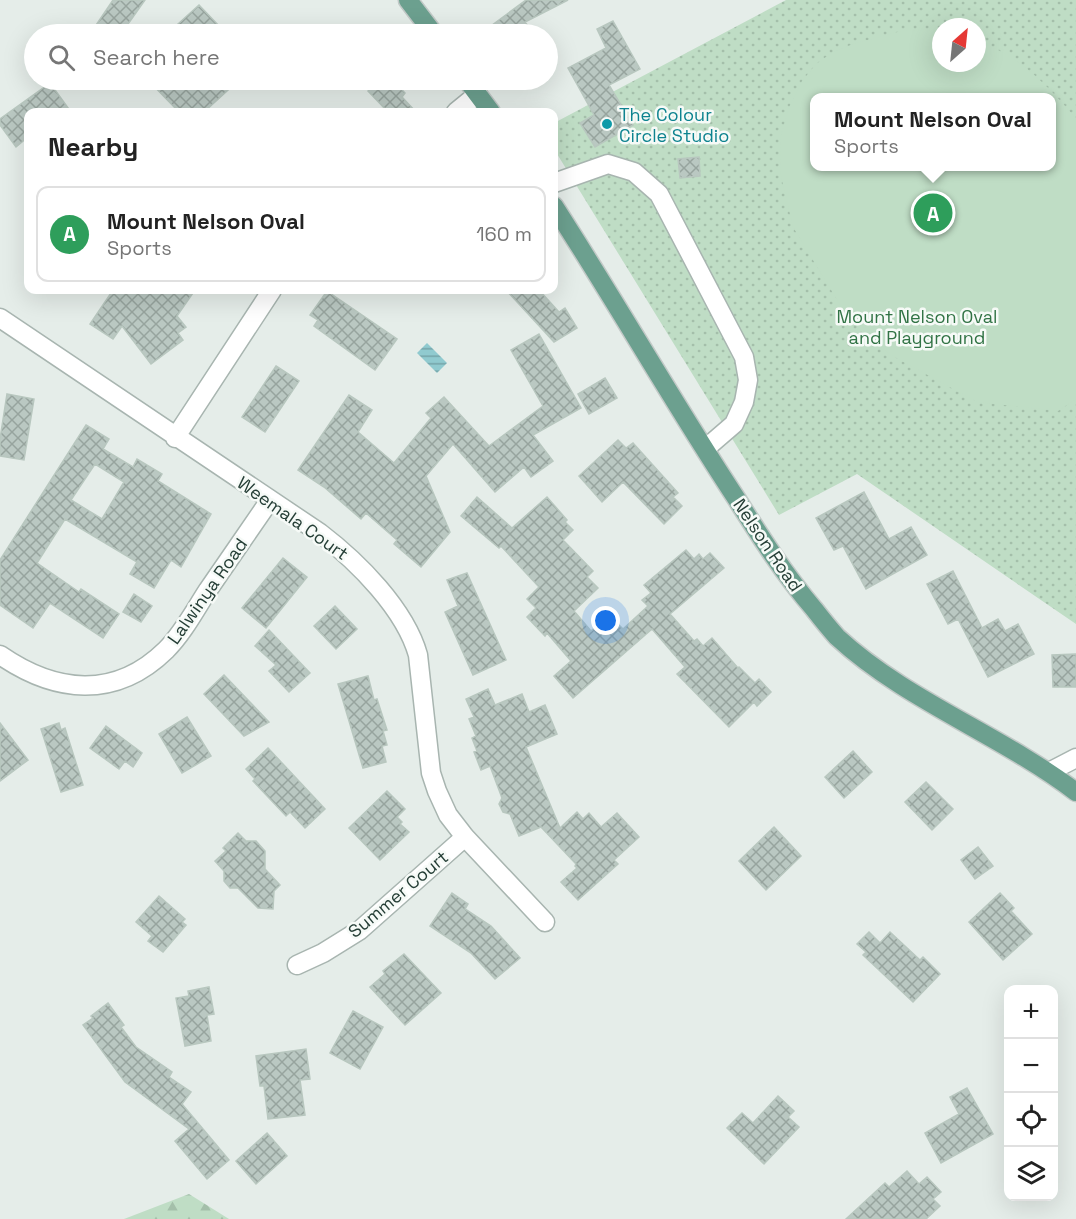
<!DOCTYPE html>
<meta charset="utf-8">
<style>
:root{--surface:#fff;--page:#f2f2f2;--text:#222;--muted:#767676;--line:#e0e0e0;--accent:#7c4a41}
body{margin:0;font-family:"Space Grotesk",sans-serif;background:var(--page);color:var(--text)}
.controls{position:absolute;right:18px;bottom:18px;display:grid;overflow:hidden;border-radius:12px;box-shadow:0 6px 24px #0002}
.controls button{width:54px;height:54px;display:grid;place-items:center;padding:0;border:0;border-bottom:2px solid var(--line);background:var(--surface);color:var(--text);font:30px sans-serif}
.compass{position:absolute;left:932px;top:18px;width:54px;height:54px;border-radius:50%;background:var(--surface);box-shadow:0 6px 24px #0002;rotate:27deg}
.you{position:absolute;left:606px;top:621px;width:21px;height:21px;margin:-15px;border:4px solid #fff;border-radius:50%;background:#1a73e8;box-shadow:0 0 0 9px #1a73e833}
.badge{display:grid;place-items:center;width:39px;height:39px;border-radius:50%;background:var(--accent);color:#fff;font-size:20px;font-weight:700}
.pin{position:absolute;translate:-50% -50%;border:3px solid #fff;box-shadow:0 2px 6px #0006}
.popup{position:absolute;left:810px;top:93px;width:246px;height:78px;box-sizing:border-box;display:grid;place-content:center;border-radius:12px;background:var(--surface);filter:drop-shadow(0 2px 4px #0005);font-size:20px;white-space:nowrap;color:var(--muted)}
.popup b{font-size:22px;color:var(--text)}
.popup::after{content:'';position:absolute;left:50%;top:100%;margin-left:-12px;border:12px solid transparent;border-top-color:var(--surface)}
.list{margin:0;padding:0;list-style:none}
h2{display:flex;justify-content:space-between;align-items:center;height:78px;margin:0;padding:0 24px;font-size:26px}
h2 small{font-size:20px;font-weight:400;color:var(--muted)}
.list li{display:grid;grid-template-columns:39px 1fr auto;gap:18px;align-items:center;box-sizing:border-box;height:96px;margin:0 12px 12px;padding:0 12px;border:2px solid var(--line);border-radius:12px}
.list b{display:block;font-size:22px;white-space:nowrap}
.list p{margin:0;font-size:20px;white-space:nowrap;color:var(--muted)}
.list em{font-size:20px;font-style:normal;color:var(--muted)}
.icon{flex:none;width:33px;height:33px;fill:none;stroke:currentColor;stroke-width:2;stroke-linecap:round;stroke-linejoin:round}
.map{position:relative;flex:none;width:1076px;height:1219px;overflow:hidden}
.search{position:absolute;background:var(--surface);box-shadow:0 6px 24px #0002;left:24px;top:24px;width:534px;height:66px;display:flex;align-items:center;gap:15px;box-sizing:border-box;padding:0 21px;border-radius:33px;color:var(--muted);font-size:22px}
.panel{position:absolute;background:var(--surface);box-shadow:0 6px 24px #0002;left:24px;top:108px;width:534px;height:186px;border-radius:12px}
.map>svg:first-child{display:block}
.grass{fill:url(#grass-dots);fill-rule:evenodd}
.forest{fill:url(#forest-firs)}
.pitch{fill:#bfddc5;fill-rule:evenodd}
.water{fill:url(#water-rules)}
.building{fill:url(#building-cross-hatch);stroke:#b8c7bf;stroke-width:1.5;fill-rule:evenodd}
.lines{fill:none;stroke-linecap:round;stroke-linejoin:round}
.minor-casing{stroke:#a8b5b0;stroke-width:21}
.major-casing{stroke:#c2c9c7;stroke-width:21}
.minor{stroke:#fff;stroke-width:18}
.major{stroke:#6ca08f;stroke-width:18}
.culture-dot{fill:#0f9aa8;stroke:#f6faf7;stroke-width:2}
.labels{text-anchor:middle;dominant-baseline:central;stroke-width:5;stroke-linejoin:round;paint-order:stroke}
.culture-label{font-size:18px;fill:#0d838f;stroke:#f6faf7;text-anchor:start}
.park-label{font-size:18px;fill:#317345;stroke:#f6faf7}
.street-label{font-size:18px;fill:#253e36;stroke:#f6faf7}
</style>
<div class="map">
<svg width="1076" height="1219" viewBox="0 0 1076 1219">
<defs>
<pattern id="grass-dots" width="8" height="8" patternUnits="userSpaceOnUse" patternTransform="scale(1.5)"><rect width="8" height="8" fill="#bfddc5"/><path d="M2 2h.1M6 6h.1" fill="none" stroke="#a4bfaa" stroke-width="1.8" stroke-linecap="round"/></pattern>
<pattern id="forest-firs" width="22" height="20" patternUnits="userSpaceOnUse" patternTransform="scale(1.5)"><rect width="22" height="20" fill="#bfddc5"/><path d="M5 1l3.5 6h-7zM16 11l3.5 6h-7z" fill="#a4bfaa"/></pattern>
<pattern id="water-rules" width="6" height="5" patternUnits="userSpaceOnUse" patternTransform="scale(1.5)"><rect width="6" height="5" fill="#90cacf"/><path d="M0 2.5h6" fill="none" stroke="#75a5a9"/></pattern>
<pattern id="building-cross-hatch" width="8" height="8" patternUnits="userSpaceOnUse" patternTransform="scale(1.5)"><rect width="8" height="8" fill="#bac8c2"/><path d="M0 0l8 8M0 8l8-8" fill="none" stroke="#97a49e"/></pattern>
</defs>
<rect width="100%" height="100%" fill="#e5ede9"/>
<path class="grass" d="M 786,0 L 1076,0 L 1076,624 L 857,474 L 779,515 L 554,149 L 554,123 ZM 941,27 L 977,27 L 977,63 L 941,63 ZM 814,98 L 1052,98 L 1052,166 L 814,166 Z"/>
<path class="forest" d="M 189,1194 L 229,1219 L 124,1219 Z"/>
<path class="pitch" d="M 941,30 L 941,63 L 977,63 L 977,41 C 1017,54 1050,87 1076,119 L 1076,399 L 1058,411 L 977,402 L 889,354 L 845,313 L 793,227 L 780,172 L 781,135 L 790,105 L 802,81 L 816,64 L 833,52 L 853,44 L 901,31 ZM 814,98 L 1052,98 L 1052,166 L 814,166 Z"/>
<path class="water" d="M 427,343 L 447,363 L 437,373 L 417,353 Z"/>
<path class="building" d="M 113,0 L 145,0 L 121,34 L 90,34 Z
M 526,0 L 568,0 L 525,22 L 534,34 L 480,34 Z
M 199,5 L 219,26 L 210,34 L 167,34 Z
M 613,21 L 640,69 L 609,85 L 633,125 L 595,147 L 580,123 L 594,115 L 568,68 L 606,48 L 597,29 Z
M 148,80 L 239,80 L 204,112 L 179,112 Z
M 380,80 L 393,80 L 405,93 L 402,97 L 416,112 L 388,112 L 368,91 Z
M 50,83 L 71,112 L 28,112 L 28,137 L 16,147 L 0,125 L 0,119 Z
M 699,157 L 700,176 L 680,178 L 678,159 Z
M 113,290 L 195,290 L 177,316 L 186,327 L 178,333 L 183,340 L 151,364 L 122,326 L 113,339 L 90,324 Z
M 506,290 L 539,290 L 559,312 L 565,308 L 577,328 L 554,342 Z
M 327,291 L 397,339 L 375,370 L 314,326 L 318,320 L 310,315 Z
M 539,334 L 581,408 L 533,435 L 553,461 L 531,477 L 524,467 L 495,492 L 453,444 L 426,476 L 450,532 L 421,567 L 394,544 L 397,540 L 366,513 L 361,519 L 324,487 L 298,470 L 349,395 L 372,410 L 358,432 L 394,463 L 431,418 L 426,413 L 444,397 L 489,446 L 543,406 L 511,350 Z
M 276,366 L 299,381 L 265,432 L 242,417 Z
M 605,378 L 617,398 L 589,414 L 578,394 Z
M 7,394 L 34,399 L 24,460 L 0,456 L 0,439 Z
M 86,425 L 109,439 L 103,449 L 133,467 L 137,459 L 162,474 L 158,481 L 211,514 L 181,567 L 171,560 L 154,588 L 130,574 L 137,562 L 65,519 L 37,563 L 79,592 L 81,589 L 119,614 L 103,638 L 50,603 L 33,628 L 0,605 L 0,560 ZM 95,464 L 124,482 L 102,519 L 71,500 Z
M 618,440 L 626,448 L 633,443 L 678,493 L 673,497 L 682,506 L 664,524 L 623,482 L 602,502 L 579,476 Z
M 864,492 L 889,539 L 911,527 L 927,555 L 866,589 L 843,546 L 834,550 L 816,518 Z
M 477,497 L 512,528 L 547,497 L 567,520 L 565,522 L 573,530 L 563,540 L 593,571 L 587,577 L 598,588 L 574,611 L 591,631 L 603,620 L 613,631 L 619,625 L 623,629 L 648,606 L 642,600 L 651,593 L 644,585 L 686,550 L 694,559 L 699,554 L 703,559 L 710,553 L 724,568 L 670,614 L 694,641 L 697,639 L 703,646 L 712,638 L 738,668 L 739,667 L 755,683 L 759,679 L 771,692 L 757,706 L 754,702 L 729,727 L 677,674 L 685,667 L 652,629 L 573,698 L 554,676 L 571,661 L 547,633 L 545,636 L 527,617 L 536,608 L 527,599 L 539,587 L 501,546 L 499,548 L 461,516 Z
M 283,558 L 307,577 L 266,628 L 242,608 Z
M 953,571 L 982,628 L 998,619 L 1005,631 L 1018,624 L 1034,654 L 988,677 L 958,619 L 948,624 L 927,584 Z
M 467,573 L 506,660 L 473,675 L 445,612 L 458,606 L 447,580 Z
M 134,594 L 152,606 L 141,622 L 123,612 Z
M 335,606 L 357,629 L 336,649 L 314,626 Z
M 269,630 L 310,673 L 289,692 L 269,671 L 276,665 L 255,646 Z
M 1076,654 L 1076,687 L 1053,687 L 1052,655 Z
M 224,675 L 269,722 L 244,736 L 204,694 Z
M 368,676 L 374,700 L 377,699 L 387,730 L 383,731 L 387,745 L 382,746 L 386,762 L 363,768 L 338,684 Z
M 488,689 L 495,705 L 522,694 L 529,712 L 545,705 L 557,734 L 526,747 L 560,828 L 577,812 L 583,819 L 589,813 L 601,827 L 617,813 L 639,837 L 614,860 L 618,864 L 578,900 L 561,882 L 577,868 L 575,866 L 576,864 L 541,827 L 519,836 L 510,814 L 503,812 L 499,804 L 502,798 L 490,766 L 481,770 L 474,752 L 477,751 L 472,738 L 476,736 L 469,719 L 474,717 L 466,699 Z
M 187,717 L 211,756 L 182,773 L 159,734 Z
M 0,723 L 28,760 L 0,781 Z
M 59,723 L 61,730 L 65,728 L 83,785 L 61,792 L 41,729 Z
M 106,726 L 142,753 L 133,767 L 125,761 L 119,769 L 90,748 Z
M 268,748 L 325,809 L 305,828 L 290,812 L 286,816 L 253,781 L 255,779 L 246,769 Z
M 853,751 L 872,772 L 844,798 L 825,777 Z
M 926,782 L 953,809 L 932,830 L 905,802 Z
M 387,791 L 405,809 L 397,817 L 402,822 L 400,824 L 409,832 L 380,860 L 349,828 Z
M 774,827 L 801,856 L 766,890 L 739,861 Z
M 238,833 L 246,841 L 256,841 L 265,851 L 265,869 L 280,885 L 274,891 L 273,909 L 258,908 L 238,888 L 230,888 L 224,881 L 224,871 L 215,861 L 226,851 L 223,848 Z
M 978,847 L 993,866 L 975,879 L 961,860 Z
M 452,893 L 468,904 L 465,909 L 491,926 L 520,958 L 495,979 L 471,953 L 430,926 Z
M 1000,893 L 1014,908 L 1011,911 L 1032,934 L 1003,960 L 969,922 Z
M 159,896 L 185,919 L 182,922 L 186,925 L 163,952 L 148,941 L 152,936 L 136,922 Z
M 869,932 L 880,943 L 890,932 L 920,960 L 923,957 L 940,974 L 913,1002 L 863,955 L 866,952 L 857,944 Z
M 404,954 L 441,993 L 405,1025 L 370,987 L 385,974 L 383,971 Z
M 209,987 L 214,1014 L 207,1015 L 211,1041 L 185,1046 L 176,998 L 189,996 L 188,991 Z
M 108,1003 L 124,1025 L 121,1027 L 136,1047 L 172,1072 L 169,1077 L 191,1092 L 182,1104 L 229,1160 L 207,1179 L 175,1141 L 189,1129 L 125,1082 L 83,1025 L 93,1018 L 91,1016 Z
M 353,1011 L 383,1027 L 360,1069 L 330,1053 Z
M 306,1049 L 310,1079 L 300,1080 L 305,1115 L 268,1119 L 264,1086 L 260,1086 L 256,1056 Z
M 967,1088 L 993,1134 L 941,1163 L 925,1133 L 959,1114 L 950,1097 Z
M 778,1096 L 794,1111 L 788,1117 L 799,1127 L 764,1164 L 727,1128 L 742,1113 L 753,1123 Z
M 267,1133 L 287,1156 L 256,1184 L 236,1161 Z
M 907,1171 L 919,1184 L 927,1177 L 941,1192 L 933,1199 L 940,1206 L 926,1219 L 846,1219 L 885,1183 L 889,1187 Z"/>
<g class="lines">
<g class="minor-casing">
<path id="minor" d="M 456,112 L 478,94
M 554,183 L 608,164 L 634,172 L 659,194 L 744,357 L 748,380 L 744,402 L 734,424 L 705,449
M 0,318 L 320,533 C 358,562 405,609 418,655 L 431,773 L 437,791 L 448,815 L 465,837 L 545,922
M 175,438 L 272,290
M 0,655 C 55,693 115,700 166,650 C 183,633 195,610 208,590 C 229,560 249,530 270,500
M 1049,772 L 1076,758
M 297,965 L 323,953 L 360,930 L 465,837"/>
</g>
<g class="major-casing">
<path id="major" d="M 408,0 L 434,34
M 467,80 L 491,112
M 554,206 C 616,302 673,402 736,498 C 760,536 784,574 814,609 C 821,618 829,628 837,637 C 905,700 1001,735 1076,792"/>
</g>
<use href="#minor" class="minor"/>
<use href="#major" class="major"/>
</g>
<circle class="culture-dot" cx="607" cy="124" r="6"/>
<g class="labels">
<g class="culture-label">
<text x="619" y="114">The Colour<tspan x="619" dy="21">Circle Studio</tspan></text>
</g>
<g class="park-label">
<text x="917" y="316">Mount Nelson Oval<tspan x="917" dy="21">and Playground</tspan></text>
</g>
<g class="street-label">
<text transform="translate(293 518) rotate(35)">Weemala Court</text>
<text transform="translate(768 545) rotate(56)">Nelson Road</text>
<text transform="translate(207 591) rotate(-55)">Lalwinya Road</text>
<text transform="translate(398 894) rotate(-40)">Summer Court</text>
</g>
</g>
</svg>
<div class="controls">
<button>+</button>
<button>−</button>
<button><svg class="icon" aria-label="locate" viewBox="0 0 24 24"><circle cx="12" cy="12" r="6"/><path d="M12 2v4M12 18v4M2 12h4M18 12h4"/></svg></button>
<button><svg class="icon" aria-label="layers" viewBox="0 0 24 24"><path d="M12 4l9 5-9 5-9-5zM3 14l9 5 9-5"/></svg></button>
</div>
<svg class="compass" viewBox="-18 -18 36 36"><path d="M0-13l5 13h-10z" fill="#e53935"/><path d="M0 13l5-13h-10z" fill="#767676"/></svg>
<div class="you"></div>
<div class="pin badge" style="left:933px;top:213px;background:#2e9e5b">A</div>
<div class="popup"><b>Mount Nelson Oval</b>Sports</div>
<div class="search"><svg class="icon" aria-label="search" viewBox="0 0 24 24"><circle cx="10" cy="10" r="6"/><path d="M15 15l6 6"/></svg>Search here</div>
<section class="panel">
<h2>Nearby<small></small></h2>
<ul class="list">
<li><span class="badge" style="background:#2e9e5b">A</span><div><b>Mount Nelson Oval</b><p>Sports</p></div><em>160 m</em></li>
</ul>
</section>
</div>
